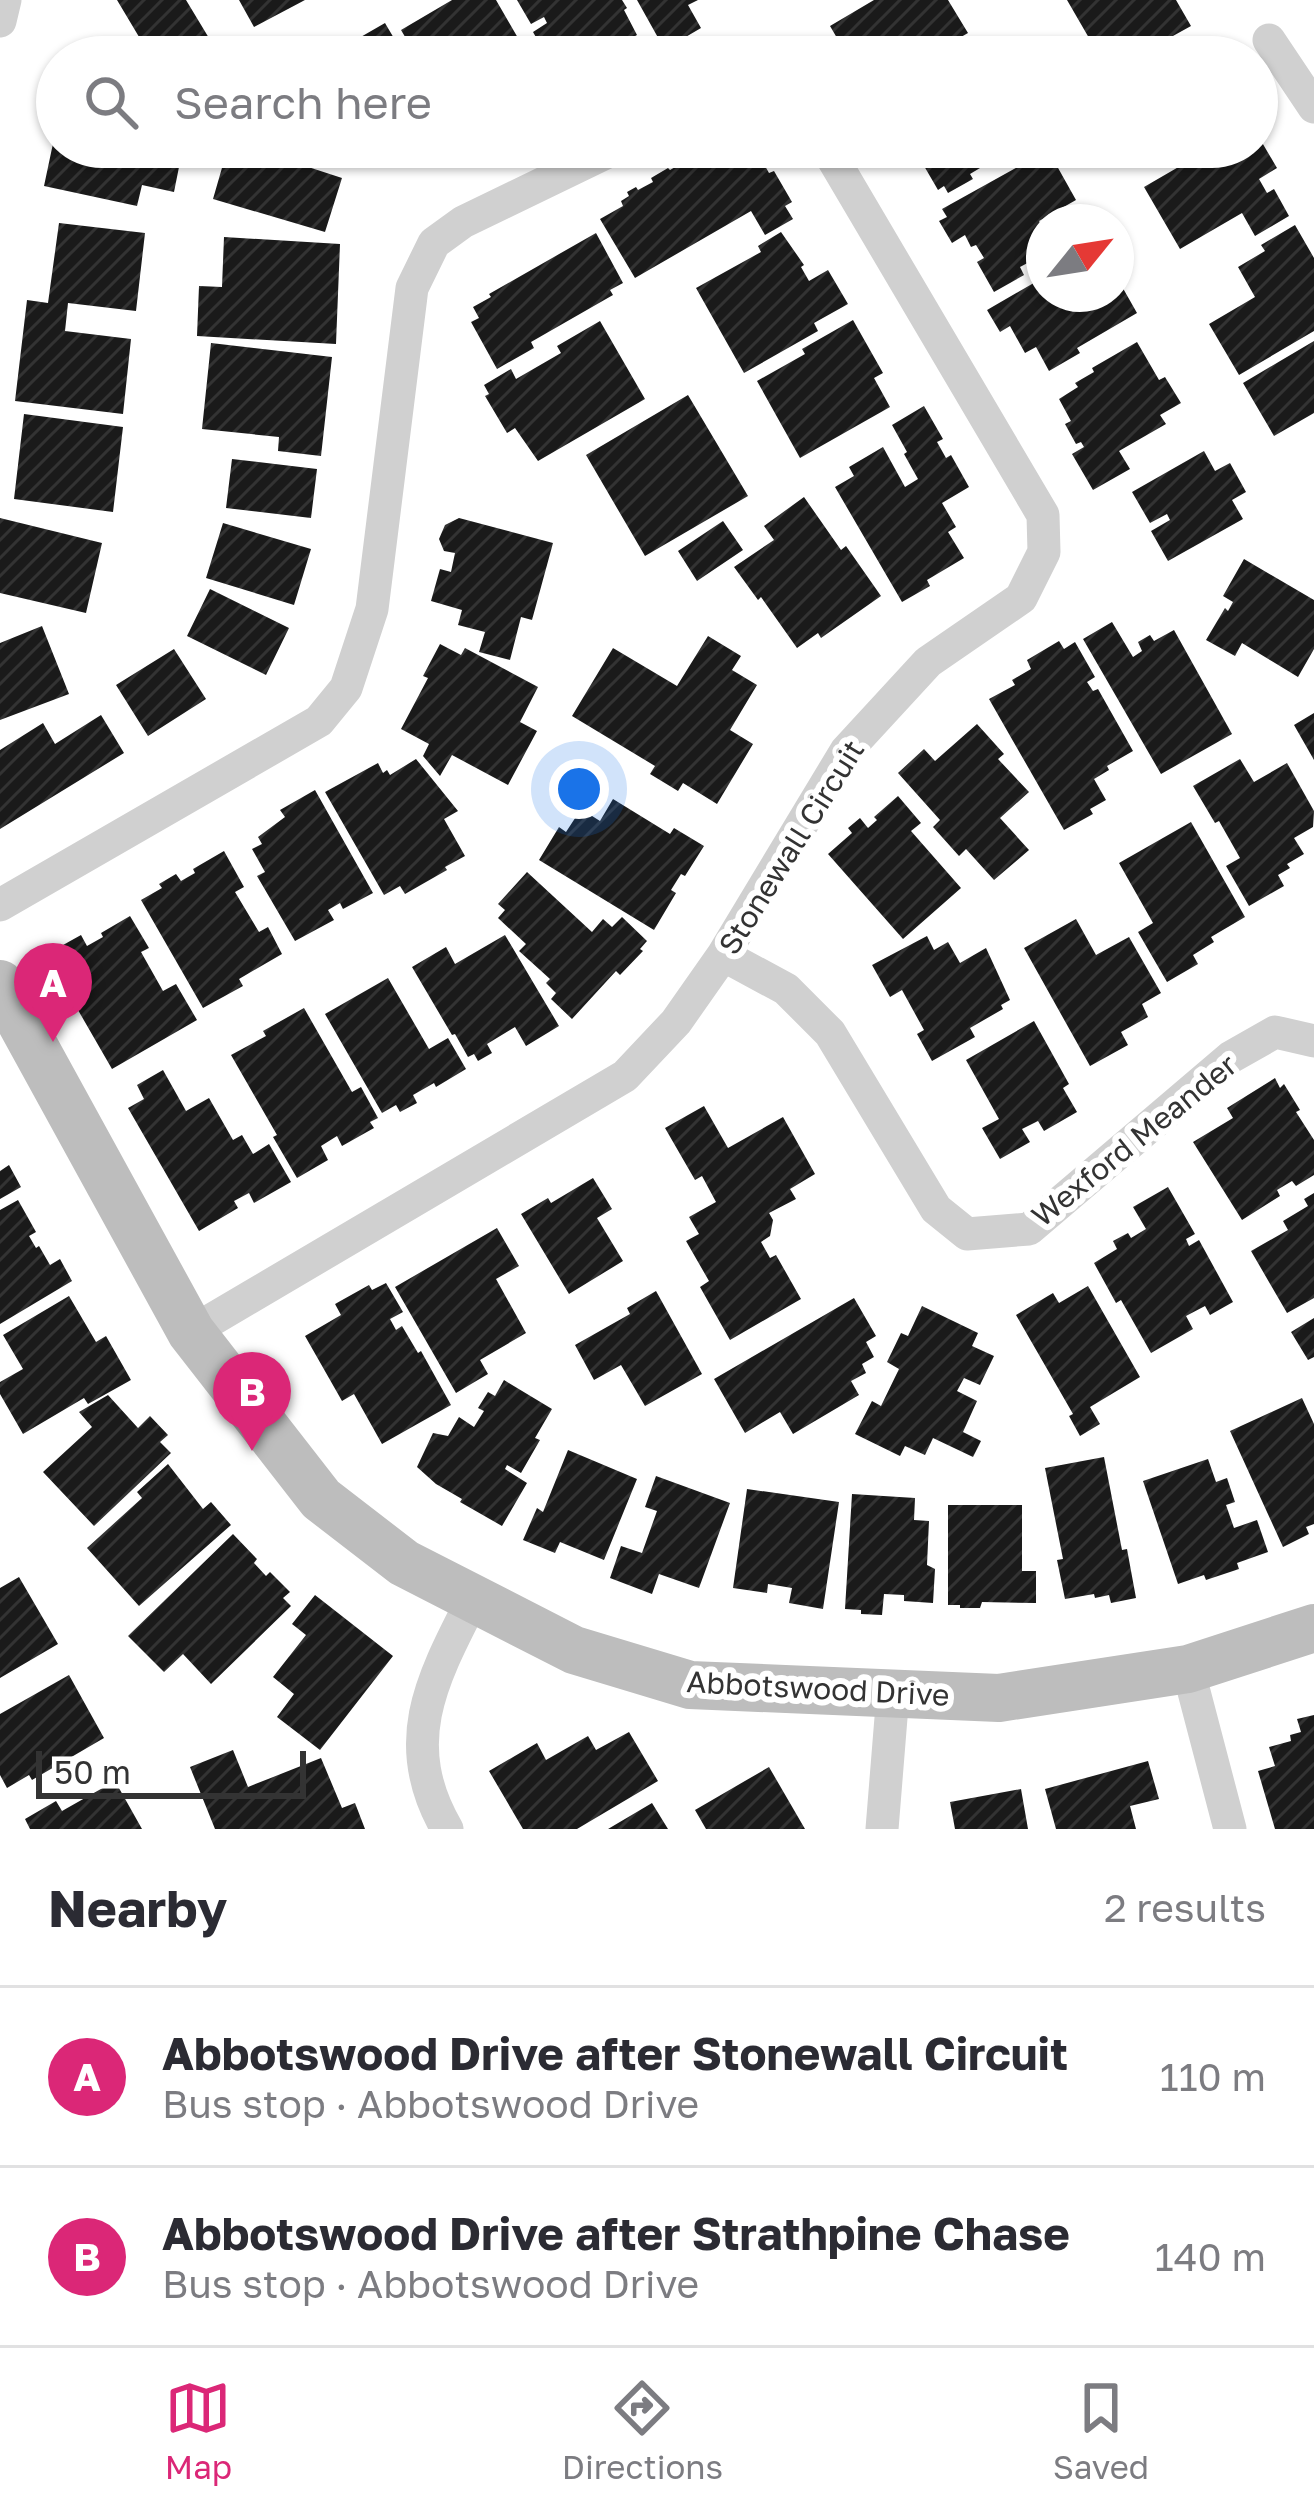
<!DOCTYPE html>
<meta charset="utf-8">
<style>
:root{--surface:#fff;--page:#f7f7f7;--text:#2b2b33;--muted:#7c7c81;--line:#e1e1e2;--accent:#db2777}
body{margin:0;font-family:"Golos Text",sans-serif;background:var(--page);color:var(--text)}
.compass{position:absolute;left:1026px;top:204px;width:108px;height:108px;border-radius:50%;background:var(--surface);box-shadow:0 3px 9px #0004;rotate:60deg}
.scale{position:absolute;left:36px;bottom:30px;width:270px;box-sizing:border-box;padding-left:12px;border:6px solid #333;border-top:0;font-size:33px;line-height:42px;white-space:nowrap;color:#333;-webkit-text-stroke:9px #fff;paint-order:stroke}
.you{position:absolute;left:579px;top:789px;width:42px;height:42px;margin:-30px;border:9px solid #fff;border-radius:50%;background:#1a73e8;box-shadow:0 0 0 18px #1a73e833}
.badge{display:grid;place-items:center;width:78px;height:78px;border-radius:50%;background:var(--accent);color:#fff;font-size:39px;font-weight:700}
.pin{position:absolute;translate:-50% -99px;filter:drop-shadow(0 3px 6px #0008)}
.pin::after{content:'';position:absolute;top:63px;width:42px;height:36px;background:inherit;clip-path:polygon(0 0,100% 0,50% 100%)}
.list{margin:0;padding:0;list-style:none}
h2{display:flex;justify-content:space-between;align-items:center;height:156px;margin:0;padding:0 48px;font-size:51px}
h2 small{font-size:39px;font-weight:400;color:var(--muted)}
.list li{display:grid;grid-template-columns:78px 1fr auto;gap:36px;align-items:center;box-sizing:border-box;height:180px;padding:0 48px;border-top:3px solid var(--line)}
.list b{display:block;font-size:45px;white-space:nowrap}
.list p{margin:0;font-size:39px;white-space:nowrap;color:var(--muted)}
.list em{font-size:39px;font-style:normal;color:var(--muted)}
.icon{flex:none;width:66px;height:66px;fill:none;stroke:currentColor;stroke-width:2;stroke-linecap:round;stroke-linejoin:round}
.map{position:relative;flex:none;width:1314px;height:1829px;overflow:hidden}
.search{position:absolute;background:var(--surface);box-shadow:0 3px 9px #0004;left:36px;right:36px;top:36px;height:132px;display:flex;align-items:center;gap:30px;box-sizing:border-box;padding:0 42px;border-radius:66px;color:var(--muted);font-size:45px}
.sheet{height:516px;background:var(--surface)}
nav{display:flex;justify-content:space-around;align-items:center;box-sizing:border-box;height:168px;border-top:3px solid var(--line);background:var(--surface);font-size:33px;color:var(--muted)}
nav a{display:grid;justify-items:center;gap:6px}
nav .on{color:var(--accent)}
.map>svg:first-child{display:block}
.building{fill:url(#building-hatch)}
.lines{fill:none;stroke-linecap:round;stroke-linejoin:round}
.street{stroke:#d0d0d0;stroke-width:33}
.secondary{stroke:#bdbdbd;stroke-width:48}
.labels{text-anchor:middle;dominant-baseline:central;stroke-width:12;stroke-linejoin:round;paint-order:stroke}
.street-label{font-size:30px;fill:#333;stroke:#fff}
</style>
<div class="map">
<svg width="1314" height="1829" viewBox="0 0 1314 1829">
<defs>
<pattern id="building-hatch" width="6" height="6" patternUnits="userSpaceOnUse" patternTransform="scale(3)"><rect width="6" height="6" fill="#1a1a1a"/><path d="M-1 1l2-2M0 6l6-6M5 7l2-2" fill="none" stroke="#333"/></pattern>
</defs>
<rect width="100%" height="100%" fill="#fff"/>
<path class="building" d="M 117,0 L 186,0 L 218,53 L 210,57 L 151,57 Z
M 239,0 L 305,0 L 254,27 Z
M 452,0 L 496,0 L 529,57 L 417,57 L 401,30 Z
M 517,0 L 622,0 L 627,8 L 624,10 L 637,35 L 605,53 L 600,44 L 593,48 L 598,57 L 547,57 L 533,32 L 547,23 L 544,17 L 531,24 Z
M 637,0 L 698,0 L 688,5 L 701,28 L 672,45 L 661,43 Z
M 874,0 L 948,0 L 968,33 L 926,57 L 866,57 L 863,51 L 852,57 L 841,57 L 832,41 L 837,38 L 830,26 Z
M 1067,0 L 1176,0 L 1191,26 L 1135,57 L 1100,57 Z
M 385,23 L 405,57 L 326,57 Z
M 55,134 L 57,147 L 183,147 L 174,192 L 142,185 L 137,206 L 44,186 Z
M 1257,134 L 1277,168 L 1259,179 L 1267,193 L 1274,189 L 1289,216 L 1255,236 L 1242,213 L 1180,249 L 1144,187 L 1213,147 L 1257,147 Z
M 228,147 L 300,147 L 296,163 L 342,178 L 325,232 L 213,199 Z
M 710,147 L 747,147 L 753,158 L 759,155 L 769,173 L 774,171 L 792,202 L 785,206 L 793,219 L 765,235 L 751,211 L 635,278 L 600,219 L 623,206 L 621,201 L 629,196 L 627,192 L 636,187 L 638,190 L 653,182 L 651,178 L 668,168 L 670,170 Z
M 926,147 L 1006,147 L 983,161 L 985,165 L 970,174 L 973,179 L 948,193 L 944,186 L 938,190 L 920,159 L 930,154 Z
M 1048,150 L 1076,200 L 1039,221 L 1044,231 L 1044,242 L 1030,250 L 1035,259 L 1020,267 L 1024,275 L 994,292 L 977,262 L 984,258 L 976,245 L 971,247 L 965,235 L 952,243 L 939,221 L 947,217 L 942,209 Z
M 59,223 L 145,233 L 136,311 L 68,303 L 65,331 L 131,339 L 123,414 L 15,401 L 27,300 L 48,303 Z
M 1295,225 L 1314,258 L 1314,331 L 1239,375 L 1209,324 L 1255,297 L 1238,267 L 1265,251 L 1261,245 Z
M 781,232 L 804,265 L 801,267 L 809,281 L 828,270 L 848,304 L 814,323 L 818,331 L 744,373 L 696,288 L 761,252 L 758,246 Z
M 596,233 L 623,283 L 610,290 L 613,295 L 531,342 L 534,348 L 497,369 L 471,322 L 479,318 L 473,307 L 491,297 L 489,294 Z
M 224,237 L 340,244 L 336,344 L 197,336 L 199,286 L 222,287 Z
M 1116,276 L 1137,313 L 1077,348 L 1080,353 L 1049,371 L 1036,347 L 1025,353 L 1010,326 L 1000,332 L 987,310 L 1044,277 L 1044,294 L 1116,294 Z
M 853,320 L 883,373 L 874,378 L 890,407 L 800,458 L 757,381 L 805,354 L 802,349 Z
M 600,321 L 645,399 L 538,461 L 515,428 L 507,433 L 485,396 L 489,394 L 484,385 L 511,369 L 516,379 L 561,353 L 557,346 Z
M 1314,341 L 1314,413 L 1274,436 L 1243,383 Z
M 1137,342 L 1159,380 L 1165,377 L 1181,403 L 1160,415 L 1166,424 L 1119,451 L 1130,469 L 1093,490 L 1072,454 L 1084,447 L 1081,442 L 1076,444 L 1065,424 L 1071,421 L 1059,399 L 1078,387 L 1075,383 L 1094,372 L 1092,368 Z
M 211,343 L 332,357 L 321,456 L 278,451 L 279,437 L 202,429 Z
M 688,395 L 748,496 L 645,556 L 586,455 Z
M 924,406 L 943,439 L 937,442 L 946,458 L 951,455 L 969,487 L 942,503 L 956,527 L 948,532 L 964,558 L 927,580 L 930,586 L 902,602 L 835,487 L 854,476 L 849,467 L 883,447 L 905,487 L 918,479 L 904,454 L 907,452 L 892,425 Z
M 24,414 L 123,427 L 113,512 L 14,499 Z
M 1204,451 L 1215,471 L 1230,463 L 1246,492 L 1232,500 L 1243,519 L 1168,561 L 1151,531 L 1170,520 L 1167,514 L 1150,523 L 1132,492 Z
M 232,459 L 317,469 L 311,518 L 226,508 Z
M 804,497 L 841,550 L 846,546 L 881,596 L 821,638 L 818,633 L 797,648 L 761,597 L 758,600 L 734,567 L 774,540 L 764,526 Z
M 0,518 L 102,543 L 86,613 L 0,593 Z
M 459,518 L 553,543 L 532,620 L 521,617 L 510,660 L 479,652 L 485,632 L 458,625 L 462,610 L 431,601 L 440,569 L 451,572 L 455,553 L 444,551 L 439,539 L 445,525 Z
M 723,521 L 743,550 L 697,581 L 678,551 Z
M 223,523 L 311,549 L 294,605 L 206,578 Z
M 1244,559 L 1314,600 L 1314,649 L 1298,677 L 1242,643 L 1235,656 L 1206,640 L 1225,608 L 1228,611 L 1233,602 L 1223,596 Z
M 210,589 L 289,628 L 266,675 L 187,636 Z
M 1112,622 L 1133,657 L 1142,651 L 1138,642 L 1150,635 L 1154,641 L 1174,630 L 1232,734 L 1161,774 L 1083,639 Z
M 42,626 L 69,694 L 0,720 L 0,643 Z
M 708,636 L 741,656 L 732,670 L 757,685 L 730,730 L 753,744 L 717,804 L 683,783 L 678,791 L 650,774 L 655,766 L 572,716 L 613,648 L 677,686 Z
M 1059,641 L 1064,649 L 1075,642 L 1095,677 L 1087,682 L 1093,691 L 1098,689 L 1133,751 L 1107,766 L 1109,770 L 1094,779 L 1106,800 L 1090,809 L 1093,814 L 1064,830 L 989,699 L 1015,685 L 1012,680 L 1031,669 L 1027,660 Z
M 440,644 L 461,655 L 465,648 L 538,687 L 520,722 L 537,731 L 508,785 L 452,755 L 440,776 L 423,756 L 429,744 L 401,729 L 428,678 L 423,676 Z
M 174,649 L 206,699 L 148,736 L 116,685 Z
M 1314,713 L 1314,760 L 1294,725 Z
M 101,715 L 124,753 L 0,829 L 0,750 L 43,723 L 55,744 Z
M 977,724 L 1004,754 L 998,759 L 1029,792 L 1000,818 L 1029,850 L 994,880 L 966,849 L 959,856 L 933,827 L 940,820 L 898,773 L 924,749 L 935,761 Z
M 416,759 L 458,811 L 444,819 L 465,856 L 445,867 L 447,870 L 405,894 L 400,886 L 384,895 L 325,792 L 378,763 L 383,773 L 387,770 L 390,775 Z
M 1240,759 L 1254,782 L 1287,763 L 1314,811 L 1313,827 L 1294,838 L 1304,854 L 1287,864 L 1290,868 L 1278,875 L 1284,886 L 1249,906 L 1226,866 L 1240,858 L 1219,821 L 1215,823 L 1193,786 Z
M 315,790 L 373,893 L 343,909 L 340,903 L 328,910 L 334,920 L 295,941 L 257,876 L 265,872 L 252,849 L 262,844 L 258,837 L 285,817 L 280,810 Z
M 898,796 L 921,823 L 911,831 L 961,888 L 903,939 L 828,854 L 852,833 L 848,828 L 860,818 L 868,828 L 877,820 L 874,817 Z
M 613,799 L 670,834 L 674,828 L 704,846 L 685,876 L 681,874 L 671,890 L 676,893 L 654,930 L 539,860 L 559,827 L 566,832 L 581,809 L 600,821 Z
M 1191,822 L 1245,917 L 1211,937 L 1214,942 L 1193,955 L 1198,964 L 1167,982 L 1138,932 L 1153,923 L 1119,863 Z
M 224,851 L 244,887 L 235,892 L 259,932 L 268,927 L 282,954 L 239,979 L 243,986 L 203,1008 L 141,900 L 162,888 L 159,884 L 176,874 L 181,881 L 195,873 L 193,869 Z
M 527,872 L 592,932 L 603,919 L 612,927 L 622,917 L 647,941 L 640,949 L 643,951 L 620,975 L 616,971 L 572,1019 L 551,999 L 556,993 L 546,983 L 550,979 L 519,951 L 526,944 L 498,918 L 505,910 L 498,904 Z
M 130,916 L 149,948 L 141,952 L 163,991 L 176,984 L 197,1020 L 112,1069 L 48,958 L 64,948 L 63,945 L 81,935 L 87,946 L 103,937 L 101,933 Z
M 1076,919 L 1096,955 L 1129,937 L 1161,993 L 1142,1004 L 1148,1017 L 1121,1032 L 1128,1045 L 1090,1066 L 1024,948 Z
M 505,935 L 559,1026 L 526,1046 L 515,1027 L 487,1044 L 492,1053 L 478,1061 L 474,1054 L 468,1057 L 455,1034 L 452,1035 L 412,967 L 446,947 L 455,964 Z
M 927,936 L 934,950 L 948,942 L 960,963 L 986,948 L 1010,1000 L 1001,1005 L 1003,1009 L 970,1028 L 975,1037 L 932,1061 L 917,1034 L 924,1030 L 902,990 L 890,997 L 872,965 Z
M 388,978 L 429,1049 L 448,1038 L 466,1069 L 436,1087 L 434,1083 L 413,1095 L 417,1103 L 400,1112 L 396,1105 L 382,1113 L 325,1014 Z
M 304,1008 L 352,1092 L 361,1087 L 378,1118 L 370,1122 L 374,1128 L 342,1146 L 337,1136 L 321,1146 L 328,1160 L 297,1178 L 273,1137 L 277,1135 L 231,1055 L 266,1036 L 263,1031 Z
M 1034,1021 L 1069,1084 L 1063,1088 L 1077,1112 L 1044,1131 L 1038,1121 L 1022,1129 L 1030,1142 L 1000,1159 L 982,1128 L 999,1119 L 966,1060 Z
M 163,1070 L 186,1111 L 209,1098 L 233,1140 L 242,1135 L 253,1154 L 269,1144 L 291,1182 L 254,1203 L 249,1193 L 234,1201 L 238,1208 L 199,1231 L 128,1108 L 144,1099 L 137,1085 Z
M 1275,1078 L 1280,1088 L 1284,1084 L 1300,1110 L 1296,1112 L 1314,1140 L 1314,1175 L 1296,1186 L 1292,1181 L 1277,1190 L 1280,1196 L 1242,1220 L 1193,1142 L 1233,1118 L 1227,1108 Z
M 704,1106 L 728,1148 L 783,1117 L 815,1174 L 790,1189 L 796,1199 L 769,1213 L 773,1220 L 770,1236 L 761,1242 L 770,1258 L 776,1255 L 801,1299 L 730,1340 L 700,1287 L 709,1281 L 686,1241 L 699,1234 L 689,1217 L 716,1202 L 702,1176 L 695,1180 L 665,1128 Z
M 9,1165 L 21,1187 L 0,1199 L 0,1171 Z
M 593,1178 L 612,1209 L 597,1218 L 623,1261 L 569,1294 L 521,1214 L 548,1198 L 551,1203 Z
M 1168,1187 L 1195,1234 L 1186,1239 L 1189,1246 L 1199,1240 L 1233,1302 L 1210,1315 L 1205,1306 L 1186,1316 L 1193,1329 L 1151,1353 L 1121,1300 L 1116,1303 L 1094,1263 L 1117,1249 L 1113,1241 L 1128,1233 L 1131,1238 L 1146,1229 L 1133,1207 Z
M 1314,1193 L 1314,1298 L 1287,1313 L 1251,1251 L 1288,1230 L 1283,1221 L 1308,1206 L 1304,1199 Z
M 18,1200 L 36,1232 L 29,1236 L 36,1248 L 39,1246 L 50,1265 L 60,1259 L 72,1281 L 0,1324 L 0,1210 Z
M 497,1228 L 519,1266 L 496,1279 L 526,1333 L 480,1360 L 488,1374 L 456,1393 L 395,1287 Z
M 386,1283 L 403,1312 L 390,1319 L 396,1330 L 402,1326 L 418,1353 L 421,1351 L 451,1405 L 382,1444 L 354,1394 L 342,1401 L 305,1336 L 341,1315 L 335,1304 L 369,1285 L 372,1290 Z
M 1088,1286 L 1140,1377 L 1090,1407 L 1100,1424 L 1080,1436 L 1069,1416 L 1073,1414 L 1016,1315 L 1053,1293 L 1059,1303 Z
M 656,1291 L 702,1374 L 645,1406 L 621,1365 L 594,1380 L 575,1345 L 630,1314 L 627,1308 Z
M 69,1296 L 96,1342 L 106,1336 L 131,1380 L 88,1404 L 84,1398 L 23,1434 L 0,1394 L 0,1382 L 23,1369 L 3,1335 Z
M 854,1298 L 876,1336 L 866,1342 L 874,1357 L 862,1364 L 866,1373 L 851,1381 L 859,1395 L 793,1434 L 780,1412 L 745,1433 L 714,1379 Z
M 922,1306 L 978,1333 L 972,1346 L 994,1356 L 980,1385 L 964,1378 L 957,1391 L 977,1401 L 963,1432 L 981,1441 L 973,1457 L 933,1438 L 925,1455 L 905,1446 L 900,1456 L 855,1434 L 872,1401 L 881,1406 L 899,1369 L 887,1362 L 901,1333 L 908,1336 Z
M 1314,1318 L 1314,1357 L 1308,1360 L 1291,1332 Z
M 504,1380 L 552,1409 L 535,1438 L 540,1440 L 521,1473 L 507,1465 L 505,1469 L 527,1483 L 502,1526 L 460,1502 L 462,1499 L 436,1484 L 417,1467 L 433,1433 L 448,1436 L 459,1417 L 474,1427 L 484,1411 L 478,1408 L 488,1392 L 495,1396 Z
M 108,1395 L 138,1428 L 150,1416 L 168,1435 L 160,1442 L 171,1453 L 94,1526 L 43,1472 L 92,1427 L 79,1412 Z
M 1302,1398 L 1314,1424 L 1314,1524 L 1306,1527 L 1309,1534 L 1283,1547 L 1230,1431 Z
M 568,1450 L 637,1479 L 604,1560 L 560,1542 L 555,1553 L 523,1540 L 537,1508 L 543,1512 Z
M 1104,1457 L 1122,1550 L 1127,1549 L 1136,1598 L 1111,1603 L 1109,1595 L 1095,1598 L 1094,1594 L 1065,1599 L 1057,1560 L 1063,1559 L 1045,1468 Z
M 1208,1459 L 1216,1482 L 1227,1478 L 1235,1502 L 1226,1505 L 1234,1528 L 1257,1520 L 1268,1552 L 1237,1563 L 1239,1569 L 1206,1580 L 1204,1575 L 1178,1584 L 1143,1481 Z
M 168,1464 L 203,1509 L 211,1502 L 231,1525 L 139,1606 L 87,1548 L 142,1498 L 137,1492 Z
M 656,1476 L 730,1503 L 699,1588 L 659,1574 L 652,1594 L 610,1578 L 621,1546 L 642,1553 L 657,1511 L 645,1507 Z
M 747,1489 L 839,1502 L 823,1609 L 789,1603 L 792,1588 L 768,1584 L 767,1593 L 733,1588 Z
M 852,1494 L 915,1498 L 914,1520 L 929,1521 L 927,1565 L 935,1569 L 933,1603 L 904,1601 L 904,1595 L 884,1594 L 882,1615 L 861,1614 L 861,1610 L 845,1609 Z
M 948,1505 L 1022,1505 L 1022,1571 L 1036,1571 L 1036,1603 L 982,1602 L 980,1608 L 960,1608 L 960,1605 L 948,1605 Z
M 233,1534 L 257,1559 L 254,1563 L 266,1576 L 270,1572 L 290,1592 L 283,1598 L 291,1606 L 211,1684 L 183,1654 L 164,1672 L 128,1636 Z
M 19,1577 L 58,1644 L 0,1678 L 0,1588 Z
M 315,1595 L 393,1656 L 320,1750 L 277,1717 L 294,1694 L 273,1677 L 306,1635 L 292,1624 Z
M 69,1675 L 104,1738 L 32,1780 L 29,1775 L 7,1788 L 0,1775 L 0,1714 Z
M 1314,1715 L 1314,1829 L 1275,1829 L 1258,1771 L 1275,1766 L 1269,1747 L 1291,1741 L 1290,1735 L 1301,1732 L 1297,1719 Z
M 629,1732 L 658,1781 L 577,1829 L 523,1829 L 489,1771 L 537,1743 L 546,1760 L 588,1736 L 596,1750 Z
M 233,1750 L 248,1787 L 321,1758 L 342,1808 L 355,1803 L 365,1829 L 215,1829 L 190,1767 Z
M 1148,1761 L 1159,1799 L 1130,1806 L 1136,1829 L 1056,1829 L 1045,1789 Z
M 769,1767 L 805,1829 L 706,1829 L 695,1810 Z
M 115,1781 L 142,1829 L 30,1829 L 25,1819 L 56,1801 L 62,1811 Z
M 1021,1789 L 1028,1829 L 955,1829 L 950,1802 Z
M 652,1803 L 668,1829 L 608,1829 Z"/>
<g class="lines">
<path class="street" d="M 0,21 L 5,0
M 1269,40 L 1314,107
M 0,905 L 319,721 L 346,688 L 372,609 L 412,288 L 434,243 L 463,222 L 618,147
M 723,955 L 786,989 L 830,1033 L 936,1209 L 967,1234 L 1029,1229 L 1231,1057 L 1275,1032 L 1314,1041
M 191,1332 L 625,1076 L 676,1022 L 723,955 L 846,751 L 928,662 L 1021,598 L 1044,552 L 1043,515 L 826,147
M 1188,1669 L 1230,1829
M 447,1829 C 397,1743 432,1679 473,1599
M 882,1829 L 893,1693"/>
<path class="secondary" d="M 0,984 L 191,1332 L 321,1499 L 404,1563 L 574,1650 L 690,1685 L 999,1698 L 1188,1669 L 1314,1628"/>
</g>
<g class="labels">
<g class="street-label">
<text transform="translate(791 847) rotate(-58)">Stonewall Circuit</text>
<text transform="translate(1134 1140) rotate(-39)">Wexford Meander</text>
<text transform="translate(818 1688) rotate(3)">Abbotswood Drive</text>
</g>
</g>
</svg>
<svg class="compass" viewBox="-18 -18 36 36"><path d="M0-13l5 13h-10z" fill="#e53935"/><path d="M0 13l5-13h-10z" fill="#7c7c81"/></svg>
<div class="scale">50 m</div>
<div class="you"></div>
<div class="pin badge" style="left:53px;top:1042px">A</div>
<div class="pin badge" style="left:252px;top:1451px">B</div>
<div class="search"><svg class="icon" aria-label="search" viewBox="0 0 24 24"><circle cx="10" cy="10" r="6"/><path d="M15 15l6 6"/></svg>Search here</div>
</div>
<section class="sheet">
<h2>Nearby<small>2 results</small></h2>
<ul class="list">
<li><span class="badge">A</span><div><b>Abbotswood Drive after Stonewall Circuit</b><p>Bus stop · Abbotswood Drive</p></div><em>110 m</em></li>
<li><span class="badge">B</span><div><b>Abbotswood Drive after Strathpine Chase</b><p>Bus stop · Abbotswood Drive</p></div><em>140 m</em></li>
</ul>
</section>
<nav>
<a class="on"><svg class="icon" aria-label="map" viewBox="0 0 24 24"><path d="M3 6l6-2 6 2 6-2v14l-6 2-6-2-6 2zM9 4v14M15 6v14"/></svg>Map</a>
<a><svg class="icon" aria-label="directions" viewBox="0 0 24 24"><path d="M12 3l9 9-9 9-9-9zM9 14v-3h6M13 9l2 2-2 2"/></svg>Directions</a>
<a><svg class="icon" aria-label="saved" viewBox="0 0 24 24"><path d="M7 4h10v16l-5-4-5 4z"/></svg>Saved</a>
</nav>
